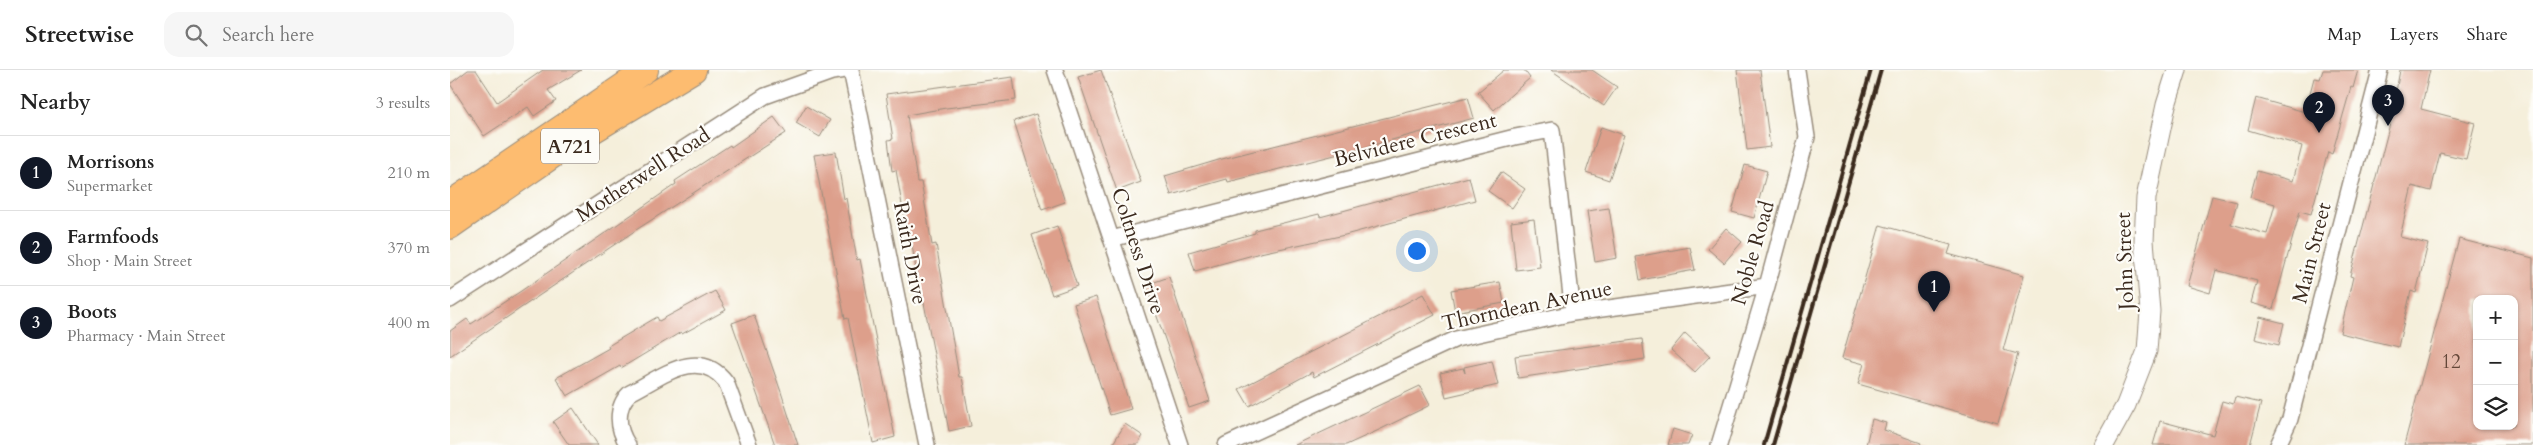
<!DOCTYPE html>
<meta charset="utf-8">
<style>
:root{--surface:#fff;--page:#f6f6f6;--text:#222;--muted:#767676;--line:#e0e0e0;--accent:#111827}
body{margin:0;font-family:Cardo,serif;background:var(--page);color:var(--text)}
.controls{position:absolute;right:15px;bottom:15px;display:grid;overflow:hidden;border-radius:10px;box-shadow:0 1px 4px #0004}
.controls button{width:45px;height:45px;display:grid;place-items:center;padding:0;border:0;border-bottom:1px solid var(--line);background:var(--surface);color:var(--text);font:25px sans-serif}
.you{position:absolute;left:966px;top:180px;width:18px;height:18px;margin:-12px;border:4px solid #fff;border-radius:50%;background:#1a73e8;box-shadow:0 0 0 8px #1a73e833}
.badge{display:grid;place-items:center;width:32px;height:32px;border-radius:50%;background:var(--accent);color:#fff;font-size:16px;font-weight:700}
.pin{position:absolute;translate:-50% -41px;filter:drop-shadow(0 1px 2px #0008)}
.pin::after{content:'';position:absolute;top:26px;width:18px;height:15px;background:inherit;clip-path:polygon(0 0,100% 0,50% 100%)}
.list{margin:0;padding:0;list-style:none}
h2{display:flex;justify-content:space-between;align-items:center;height:65px;margin:0;padding:0 20px;font-size:21px}
h2 small{font-size:16px;font-weight:400;color:var(--muted)}
.list li{display:grid;grid-template-columns:32px 1fr auto;gap:15px;align-items:center;box-sizing:border-box;height:75px;padding:0 20px;border-top:1px solid var(--line)}
.list b{display:block;font-size:19px;white-space:nowrap}
.list p{margin:0;font-size:16px;white-space:nowrap;color:var(--muted)}
.list em{font-size:16px;font-style:normal;color:var(--muted)}
.icon{flex:none;width:28px;height:28px;fill:none;stroke:currentColor;stroke-width:2;stroke-linecap:round;stroke-linejoin:round}
.map{position:relative;flex:none;width:2083px;height:375px;overflow:hidden}
header{display:flex;align-items:center;gap:30px;box-sizing:border-box;height:70px;padding:0 25px;background:var(--surface);border-bottom:1px solid var(--line)}
header strong{font-size:24px}
nav{display:flex;gap:28px;margin-inline-start:auto;font-size:18px}
.search{width:350px;height:45px;background:var(--page);display:flex;align-items:center;gap:12px;box-sizing:border-box;padding:0 18px;border-radius:15px;color:var(--muted);font-size:19px}
main{display:flex}
aside{flex:1;background:var(--surface)}
.map>svg:first-child{display:block}
.building{fill:#dd9f8b;fill-rule:evenodd}
.lines{fill:none;stroke-linecap:round;stroke-linejoin:round}
.minor-casing{stroke:#988c7c;stroke-width:18}
.tertiary-casing{stroke:#988c7c;stroke-width:21}
.primary-casing{stroke:#988c7c;stroke-width:26}
.minor{stroke:#fff;stroke-width:15}
.tertiary{stroke:#fff;stroke-width:19}
.primary{stroke:#fdbc70;stroke-width:24}
.rail{stroke:#3b2a1e;stroke-width:4}
.labels{text-anchor:middle;dominant-baseline:central;stroke-width:4.5;stroke-linejoin:round;paint-order:stroke}
.number-label{font-size:19px;fill:#644739}
.shield{fill:#fdfcf7;stroke:#75695f;stroke-width:1}
.shield-label{font-size:20px;font-weight:bold;fill:#3b2a1e}
.street-label{font-size:21px;fill:#3b2a1e;stroke:#fdfcf7}
</style>
<header>
<strong>Streetwise</strong>
<div class="search"><svg class="icon" aria-label="search" viewBox="0 0 24 24"><circle cx="10" cy="10" r="6"/><path d="M15 15l6 6"/></svg>Search here</div>
<nav><a>Map</a><a>Layers</a><a>Share</a></nav>
</header>
<main>
<aside>
<h2>Nearby<small>3 results</small></h2>
<ul class="list">
<li><span class="badge">1</span><div><b>Morrisons</b><p>Supermarket</p></div><em>210 m</em></li>
<li><span class="badge">2</span><div><b>Farmfoods</b><p>Shop · Main Street</p></div><em>370 m</em></li>
<li><span class="badge">3</span><div><b>Boots</b><p>Pharmacy · Main Street</p></div><em>400 m</em></li>
</ul>
</aside>
<div class="map">
<svg width="2083" height="375" viewBox="0 0 2083 375">
<rect width="100%" height="100%" fill="#fdfcf7"/>
<filter id="ink" filterUnits="userSpaceOnUse"><feTurbulence type="fractalNoise" baseFrequency=".02" numOctaves="2"/><feDisplacementMap in="SourceGraphic" scale="10" xChannelSelector="R" yChannelSelector="G"/><feConvolveMatrix kernelMatrix="1 2 1 2 8 2 1 2 1" color-interpolation-filters="sRGB"/></filter>
<filter id="wash" filterUnits="userSpaceOnUse"><feTurbulence type="fractalNoise" baseFrequency=".0096" numOctaves="4" result="noise"/><feDisplacementMap in="SourceGraphic" scale="20" xChannelSelector="R" yChannelSelector="G"/><feGaussianBlur stdDeviation="1.12" result="paint"/><feColorMatrix in="noise" values="0 0 0 0 0 0 0 0 0 0 0 0 0 0 0 0 0 1.4 0 .05"/><feComposite in="paint" operator="in"/></filter>
<g filter="url(#wash)">
<rect width="100%" height="100%" fill="#f5efdb"/>
<g id="blocks">
<path class="building" d="M 18,0 L 26,0 L 47,32 L 93,0 L 131,0 L 98,20 L 106,31 L 84,46 L 78,37 L 34,66 L 0,14 Z
M 651,0 L 691,112 L 667,121 L 628,7 Z
M 1054,0 L 1074,0 L 1080,8 L 1044,40 L 1028,22 Z
M 1101,0 L 1142,0 L 1167,17 L 1154,36 Z
M 1287,0 L 1310,0 L 1320,77 L 1297,80 Z
M 1873,0 L 1908,0 L 1903,18 L 1901,17 L 1882,84 L 1878,82 L 1861,144 L 1850,141 L 1823,239 L 1801,233 L 1807,211 L 1766,200 L 1760,223 L 1737,216 L 1762,126 L 1787,132 L 1781,154 L 1817,164 L 1825,134 L 1800,127 L 1807,101 L 1843,111 L 1852,76 L 1798,60 L 1806,28 L 1855,42 L 1864,8 L 1870,9 Z
M 1950,0 L 1980,0 L 1971,39 L 2025,53 L 2016,89 L 1990,83 L 1981,121 L 1962,116 L 1950,167 L 1978,174 L 1966,223 L 1961,221 L 1948,277 L 1890,263 L 1903,207 L 1900,206 L 1947,27 L 1945,27 Z
M 563,7 L 566,30 L 496,38 L 457,45 L 467,112 L 471,112 L 482,175 L 486,174 L 509,307 L 512,307 L 521,356 L 499,361 L 474,233 L 472,233 L 460,164 L 457,164 L 446,100 L 442,101 L 438,70 L 443,69 L 436,24 Z
M 1018,27 L 1024,48 L 897,82 L 778,112 L 777,109 L 721,125 L 715,106 L 772,89 Z
M 356,36 L 380,50 L 370,67 L 346,53 Z
M 586,44 L 615,132 L 592,140 L 564,51 Z
M 324,47 L 336,63 L 186,160 L 0,286 L 0,261 L 17,249 L 21,254 L 71,221 L 226,114 L 225,111 L 280,75 L 281,77 Z
M 1151,57 L 1174,65 L 1159,110 L 1136,102 Z
M 386,82 L 394,129 L 396,128 L 407,190 L 410,189 L 445,367 L 423,373 L 398,248 L 395,249 L 364,85 Z
M 1295,95 L 1317,101 L 1304,148 L 1282,142 Z
M 1051,102 L 1075,119 L 1062,138 L 1038,121 Z
M 1019,107 L 1025,130 L 895,165 L 810,183 L 745,201 L 739,182 L 805,163 L 805,160 L 869,144 L 870,147 Z
M 1159,138 L 1167,188 L 1145,192 L 1137,141 Z
M 1084,149 L 1090,197 L 1066,200 L 1061,152 Z
M 1430,155 L 1501,175 L 1498,184 L 1574,205 L 1553,280 L 1568,284 L 1548,353 L 1408,314 L 1414,294 L 1392,288 Z
M 607,156 L 627,216 L 602,225 L 582,165 Z
M 1276,158 L 1292,172 L 1274,193 L 1258,179 Z
M 2009,169 L 2083,188 L 2083,375 L 1954,375 ZM 2027,229 L 2064,229 L 2064,356 L 2027,356 Z
M 1240,177 L 1245,200 L 1190,210 L 1186,187 Z
M 719,207 L 760,331 L 739,338 L 696,215 Z
M 1050,212 L 1054,233 L 1005,242 L 1001,220 Z
M 265,221 L 276,240 L 232,264 L 231,262 L 171,298 L 170,296 L 117,326 L 106,308 L 159,278 L 158,276 L 207,247 L 209,251 Z
M 973,224 L 985,245 L 864,307 L 862,302 L 799,336 L 789,319 Z
M 646,227 L 681,339 L 660,345 L 624,234 Z
M 304,245 L 331,322 L 348,375 L 325,375 L 282,253 Z
M 1810,247 L 1834,253 L 1829,275 L 1805,269 Z
M 1235,263 L 1260,286 L 1245,302 L 1221,280 Z
M 1192,269 L 1195,289 L 1068,308 L 1065,286 Z
M 1042,291 L 1048,315 L 996,327 L 990,303 L 1013,298 L 1015,303 L 1014,297 Z
M 970,316 L 980,335 L 929,360 L 896,375 L 845,375 Z
M 1785,327 L 1811,333 L 1800,375 L 1703,375 L 1710,351 L 1763,365 L 1772,331 L 1783,334 Z
M 123,338 L 148,375 L 119,375 L 103,352 Z
M 1422,349 L 1436,353 L 1434,360 L 1471,373 L 1470,375 L 1416,375 Z
M 675,354 L 693,366 L 687,375 L 662,375 Z
M 1223,359 L 1242,365 L 1238,375 L 1218,375 Z"/>
</g>
</g>
<g filter="url(#ink)">
<use href="#blocks" fill-opacity="0" stroke="#988c7c" stroke-width="1"/>
<g class="lines">
<g class="minor-casing">
<path id="minor" d="M 401,0 L 477,375
M 605,0 L 730,375
M 661,169 L 1065,67 L 1102,60 L 1123,243
M 0,230 L 315,26 L 382,2 L 395,0
M 178,375 C 167,359 165,337 180,323 C 212,307 248,276 276,312 L 299,375
M 776,375 L 1006,269 L 1123,243 L 1317,216
M 1269,375 L 1317,216 L 1357,67 L 1347,0
M 1828,375 L 1840,349 L 1848,318 L 1930,0"/>
</g>
<g class="tertiary-casing">
<path id="tertiary" d="M 1654,375 L 1676,335 L 1697,281 L 1700,241 L 1694,171 L 1696,128 L 1716,35 L 1727,0"/>
</g>
<g class="primary-casing">
<path id="primary" d="M 0,133 L 196,0
M 0,157 L 110,81 L 244,0"/>
</g>
<use href="#minor" class="minor"/>
<use href="#tertiary" class="tertiary"/>
<use href="#primary" class="primary"/>
<path class="rail" d="M 1314,375 L 1421,0
M 1323,375 L 1431,0"/>
</g>
</g>
<g class="labels">
<g class="number-label">
<text x="2001" y="292">12</text>
</g>
<rect class="shield" x="91" y="58.5" width="58" height="35" rx="4"/>
<g class="shield-label">
<text x="120" y="76">A721</text>
</g>
<g class="street-label">
<text transform="translate(965 70) rotate(-14)">Belvidere Crescent</text>
<text transform="translate(193 105) rotate(-33)">Motherwell Road</text>
<text transform="translate(688 181) rotate(72)">Coltness Drive</text>
<text transform="translate(460 183) rotate(79)">Raith Drive</text>
<text transform="translate(1303 183) rotate(-74)">Noble Road</text>
<text transform="translate(1862 183) rotate(-76)">Main Street</text>
<text transform="translate(1675 191) rotate(-92)">John Street</text>
<text transform="translate(1077 236) rotate(-12)">Thorndean Avenue</text>
</g>
</g>
</svg>
<div class="controls">
<button>+</button>
<button>−</button>
<button><svg class="icon" aria-label="layers" viewBox="0 0 24 24"><path d="M12 4l9 5-9 5-9-5zM3 14l9 5 9-5"/></svg></button>
</div>
<div class="you"></div>
<div class="pin badge" style="left:1484px;top:242px">1</div>
<div class="pin badge" style="left:1869px;top:63px">2</div>
<div class="pin badge" style="left:1938px;top:56px">3</div>
</div>
</main>
